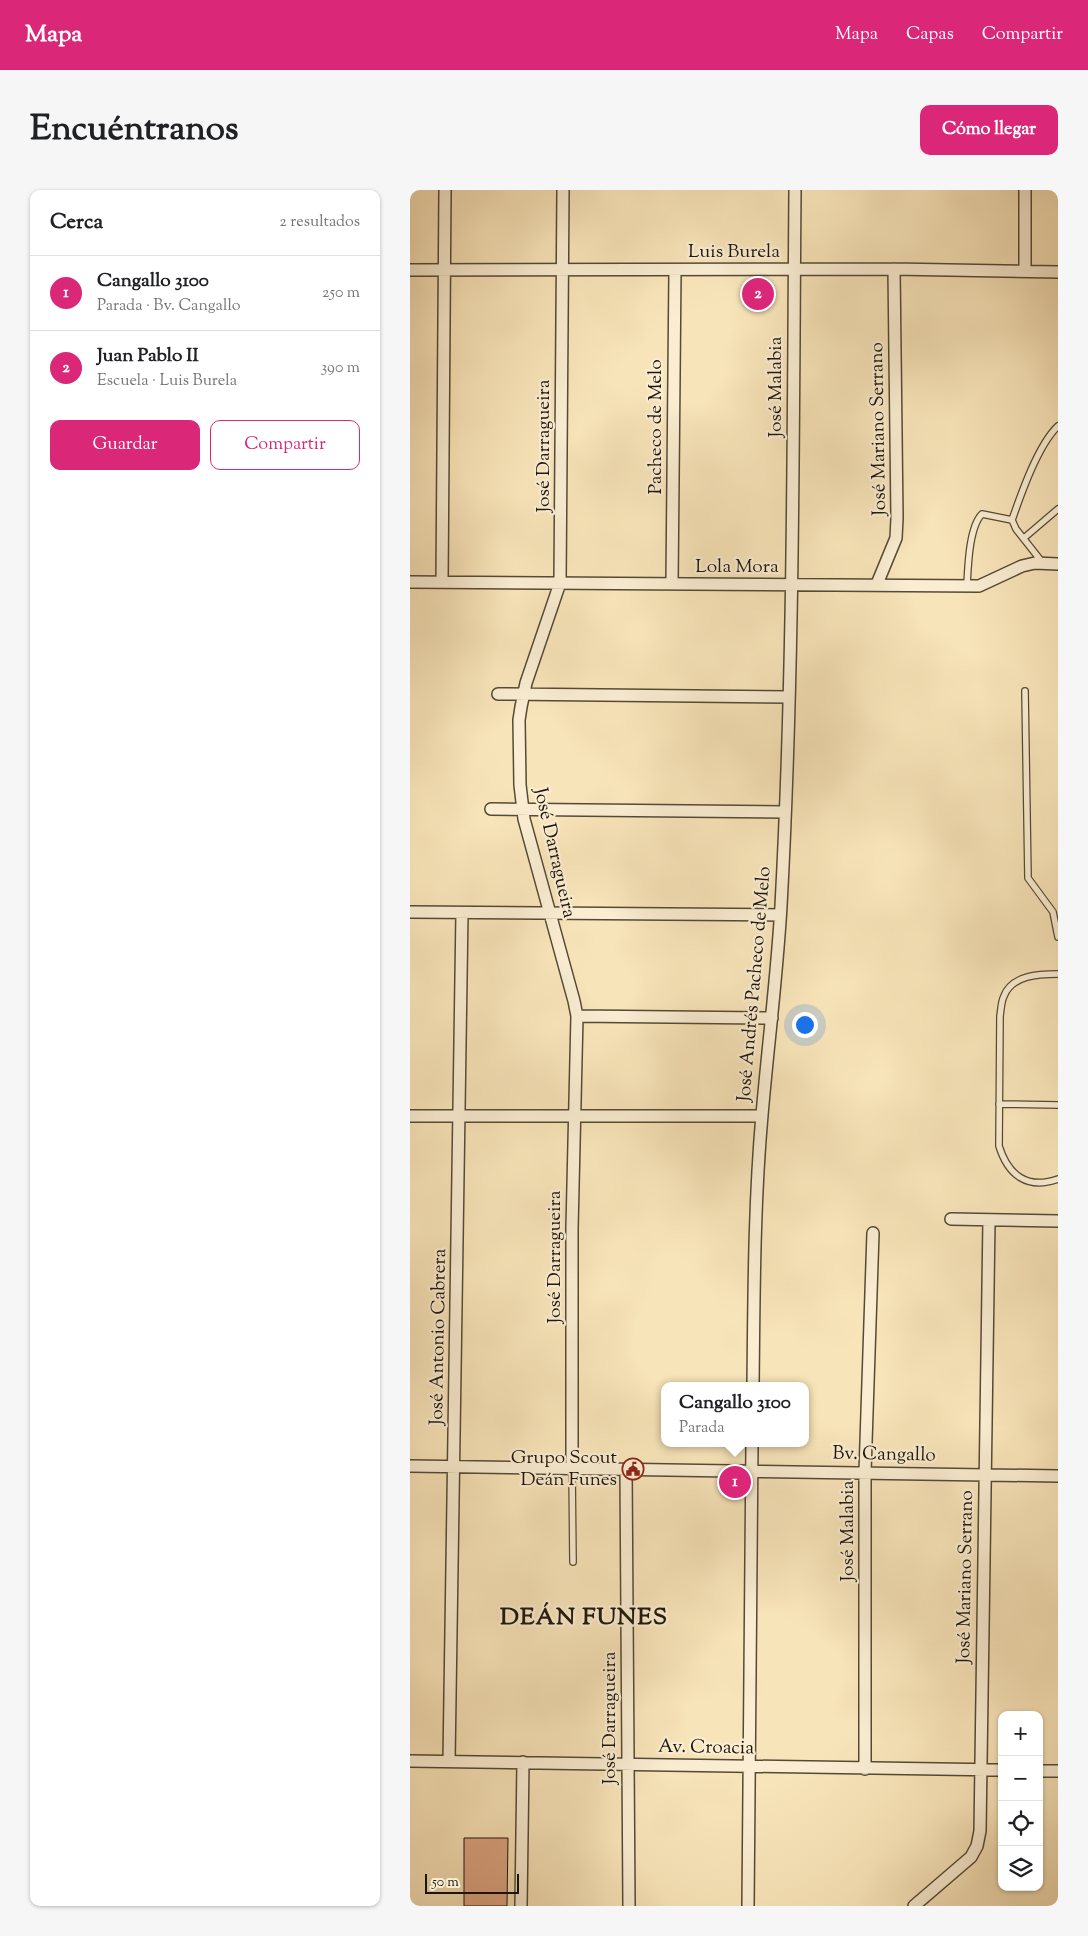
<!DOCTYPE html>
<html lang="es">
<meta charset="utf-8">
<style>
:root{--surface:#fff;--page:#f6f6f6;--text:#202124;--muted:#757577;--line:#e0e0e0;--accent:#db2777}
body{margin:0;font-family:"Sorts Mill Goudy",serif;background:var(--page);color:var(--text)}
.controls{position:absolute;right:15px;bottom:15px;display:grid;overflow:hidden;border-radius:10px;box-shadow:0 1px 4px #0004}
.controls button{width:45px;height:45px;display:grid;place-items:center;padding:0;border:0;border-bottom:1px solid var(--line);background:var(--surface);color:var(--text);font:25px sans-serif}
.scale{position:absolute;left:15px;bottom:12px;width:94px;box-sizing:border-box;padding-left:5px;border:2px solid #1e160b;border-top:0;font-size:14px;line-height:18px;white-space:nowrap;color:#1e160b;-webkit-text-stroke:4px #faedd2;paint-order:stroke}
.you{position:absolute;left:394px;top:834px;width:18px;height:18px;margin:-12px;border:4px solid #fff;border-radius:50%;background:#1a73e8;box-shadow:0 0 0 8px #1a73e833}
.badge{display:grid;place-items:center;width:32px;height:32px;border-radius:50%;background:var(--accent);color:#fff;font-size:16px;font-weight:700}
.pin{position:absolute;translate:-50% -50%;border:2px solid #fff;box-shadow:0 1px 5px #0006}
.popup{position:absolute;left:251px;top:1192px;width:148px;height:65px;box-sizing:border-box;display:grid;place-content:center;border-radius:10px;background:var(--surface);filter:drop-shadow(0 1px 4px #0005);font-size:16px;white-space:nowrap;color:var(--muted)}
.popup b{font-size:19px;color:var(--text)}
.popup::after{content:'';position:absolute;left:50%;top:100%;margin-left:-10px;border:10px solid transparent;border-top-color:var(--surface)}
.list{margin:0;padding:0;list-style:none}
h2{display:flex;justify-content:space-between;align-items:center;height:65px;margin:0;padding:0 20px;font-size:21px}
h2 small{font-size:16px;font-weight:400;color:var(--muted)}
.list li{display:grid;grid-template-columns:32px 1fr auto;gap:15px;align-items:center;box-sizing:border-box;height:75px;padding:0 20px;border-top:1px solid var(--line)}
.list b{display:block;font-size:19px;white-space:nowrap}
.list p{margin:0;font-size:16px;white-space:nowrap;color:var(--muted)}
.list em{font-size:16px;font-style:normal;color:var(--muted)}
.actions{display:flex;gap:10px;padding:15px 20px}
.actions a{flex:1;padding:11px 0;border:1px solid var(--accent);border-radius:10px;text-align:center;font-size:18px;color:var(--accent)}
.actions .main{background:var(--accent);color:#fff}
.icon{flex:none;width:28px;height:28px;fill:none;stroke:currentColor;stroke-width:2;stroke-linecap:round;stroke-linejoin:round}
.map{position:relative;flex:none;width:648px;height:1716px;overflow:hidden;border-radius:10px}
header{display:flex;align-items:center;gap:30px;box-sizing:border-box;height:70px;padding:0 25px;background:var(--accent);color:#fff}
header strong{font-size:24px}
nav{display:flex;gap:28px;margin-inline-start:auto;font-size:18px}
.intro{display:flex;align-items:center;justify-content:space-between;box-sizing:border-box;height:120px;padding:0 30px}
h1{margin:0;font-size:35px}
.button{padding:12px 22px;border-radius:10px;background:var(--accent);color:#fff;font-size:18px;font-weight:700}
main{display:flex;gap:30px;padding:0 30px}
aside{flex:1;background:var(--surface);border-radius:10px;box-shadow:0 1px 4px #0004}
.map>svg:first-child{display:block}
.building{fill:#dca482;stroke:#1e160b}
.lines{fill:none;stroke-linecap:round;stroke-linejoin:round}
.service-casing{stroke:#544a36;stroke-width:8}
.minor-casing{stroke:#544a36;stroke-width:14}
.service{stroke:#faedd2;stroke-width:5.5}
.minor{stroke:#faedd2;stroke-width:11}
.labels{text-anchor:middle;dominant-baseline:central;stroke-width:4.5;stroke-linejoin:round;paint-order:stroke}
.street-label{font-size:19px;fill:#1e160b;stroke:#faedd2}
.poi-label{font-size:19px;fill:#1e160b;stroke:#faedd2;text-anchor:end}
.district-label{font-size:24px;font-weight:bold;letter-spacing:1px;fill:#1e160b;stroke:#faedd2}
</style>
<header>
<strong>Mapa</strong>
<nav><a>Mapa</a><a>Capas</a><a>Compartir</a></nav>
</header>
<div class="intro"><h1>Encuéntranos</h1><a class="button">Cómo llegar</a></div>
<main>
<aside>
<h2>Cerca<small>2 resultados</small></h2>
<ul class="list">
<li><span class="badge">1</span><div><b>Cangallo 3100</b><p>Parada · Bv. Cangallo</p></div><em>250 m</em></li>
<li><span class="badge">2</span><div><b>Juan Pablo II</b><p>Escuela · Luis Burela</p></div><em>390 m</em></li>
</ul>
<div class="actions"><a class="main">Guardar</a><a>Compartir</a></div>
</aside>
<div class="map">
<svg width="648" height="1716" viewBox="0 0 648 1716">
<rect width="100%" height="100%" fill="#f8e4b9"/>
<filter id="stains"><feTurbulence type="fractalNoise" baseFrequency=".004" numOctaves="4"/><feColorMatrix values="0 0 0 0 .2 0 0 0 0 .09 0 0 0 0 .02 0 0 0 .5 -.17"/></filter>
<radialGradient id="worn" r=".72"><stop offset=".6" stop-color="#630" stop-opacity="0"/><stop offset="1" stop-color="#630" stop-opacity=".3"/></radialGradient>
<path class="building" d="M 54,1648 L 98,1648 L 97,1716 L 54,1716 Z"/>
<g class="lines">
<g class="service-casing">
<path id="service" d="M 614,348 L 648,319
M 632,372 L 606,339 L 602,330 C 611,304 628,255 648,236
M 557,395 C 558,377 559,337 572,324 L 602,330
M 615,501 L 618,688 L 643,722 L 648,747
M 648,784 C 629,784 602,785 594,806 C 591,812 591,820 590,826 L 589,956 C 598,985 617,1000 648,989
M 589,914 L 648,915
M 162,1278 L 163,1372"/>
</g>
<g class="minor-casing">
<path id="minor" d="M 153,0 L 150,393 L 116,493 L 111,517 L 109,530 L 110,595 L 114,629 L 164,811 L 167,826 L 162,1038 L 162,1278
M 0,80 L 484,79 L 648,82
M 615,81 L 615,0
M 0,392 L 569,396 L 612,376 L 625,373 L 648,374
M 32,392 L 35,0
M 262,394 L 265,80
M 467,394 L 486,348 L 487,328 L 484,79
M 88,504 L 379,507
M 81,619 L 375,622
M 0,722 L 370,725
M 167,826 L 362,828
M 0,926 L 352,926
M 541,1029 L 648,1031
M 343,1196 C 344,1106 344,1015 352,925 C 358,855 367,786 371,716 C 384,477 383,239 385,0
M 0,1276 L 648,1286
M 216,1279 L 219,1716
M 0,1571 L 592,1580
M 39,1571 L 52,723
M 455,1579 L 455,1282 L 463,1043
M 629,1581 L 648,1581
M 111,1716 L 113,1572
M 338,1716 L 342,1253
M 504,1716 L 561,1667 L 567,1656 L 570,1641 L 579,1030"/>
</g>
<use href="#service" class="service"/>
<use href="#minor" class="minor"/>
</g>
<defs>
<g id="civic-ring" transform="scale(1.125)"><circle r="9.5" fill="#faedd2" stroke="#8f2418" stroke-width="1.5"/><path d="M-.6-6.5H3V-4.5H.6V-3L4-1V1h2V6H-6V1h2V-1L-.6-3ZM-1.2 2.5V6h2.4V2.5Z" fill="#8f2418"/></g>
</defs>
<g fill-rule="evenodd">
<use href="#civic-ring" x="223" y="1279"/>
</g>
<g class="labels">
<g class="street-label">
<text x="324" y="62">Luis Burela</text>
<text transform="translate(366 197) rotate(-90)">José Malabia</text>
<text transform="translate(246 237) rotate(-90)">Pacheco de Melo</text>
<text transform="translate(469 239) rotate(-91)">José Mariano Serrano</text>
<text transform="translate(134 256) rotate(-90)">José Darragueira</text>
<text x="327" y="377">Lola Mora</text>
<text transform="translate(144 663) rotate(77)">José Darragueira</text>
<text transform="translate(345 794) rotate(-85)">José Andrés Pacheco de Melo</text>
<text transform="translate(145 1067) rotate(-90)">José Darragueira</text>
<text transform="translate(29 1147) rotate(-89)">José Antonio Cabrera</text>
<text transform="translate(474 1265) rotate(1)">Bv. Cangallo</text>
<text transform="translate(438 1341) rotate(-90)">José Malabia</text>
<text transform="translate(556 1387) rotate(-89)">José Mariano Serrano</text>
<text transform="translate(200 1528) rotate(-90)">José Darragueira</text>
<text transform="translate(296 1558) rotate(1)">Av. Croacia</text>
</g>
<g class="poi-label">
<text x="207" y="1268">Grupo Scout<tspan x="207" dy="22">Deán Funes</tspan></text>
</g>
<g class="district-label">
<text x="174" y="1428">DEÁN FUNES</text>
</g>
</g>
<rect width="100%" height="100%" filter="url(#stains)"/>
<rect width="100%" height="100%" fill="url(#worn)"/>
</svg>
<div class="controls">
<button>+</button>
<button>−</button>
<button><svg class="icon" aria-label="locate" viewBox="0 0 24 24"><circle cx="12" cy="12" r="6"/><path d="M12 2v4M12 18v4M2 12h4M18 12h4"/></svg></button>
<button><svg class="icon" aria-label="layers" viewBox="0 0 24 24"><path d="M12 4l9 5-9 5-9-5zM3 14l9 5 9-5"/></svg></button>
</div>
<div class="scale">50 m</div>
<div class="you"></div>
<div class="pin badge" style="left:325px;top:1292px">1</div>
<div class="popup"><b>Cangallo 3100</b>Parada</div>
<div class="pin badge" style="left:348px;top:104px">2</div>
</div>
</main>
